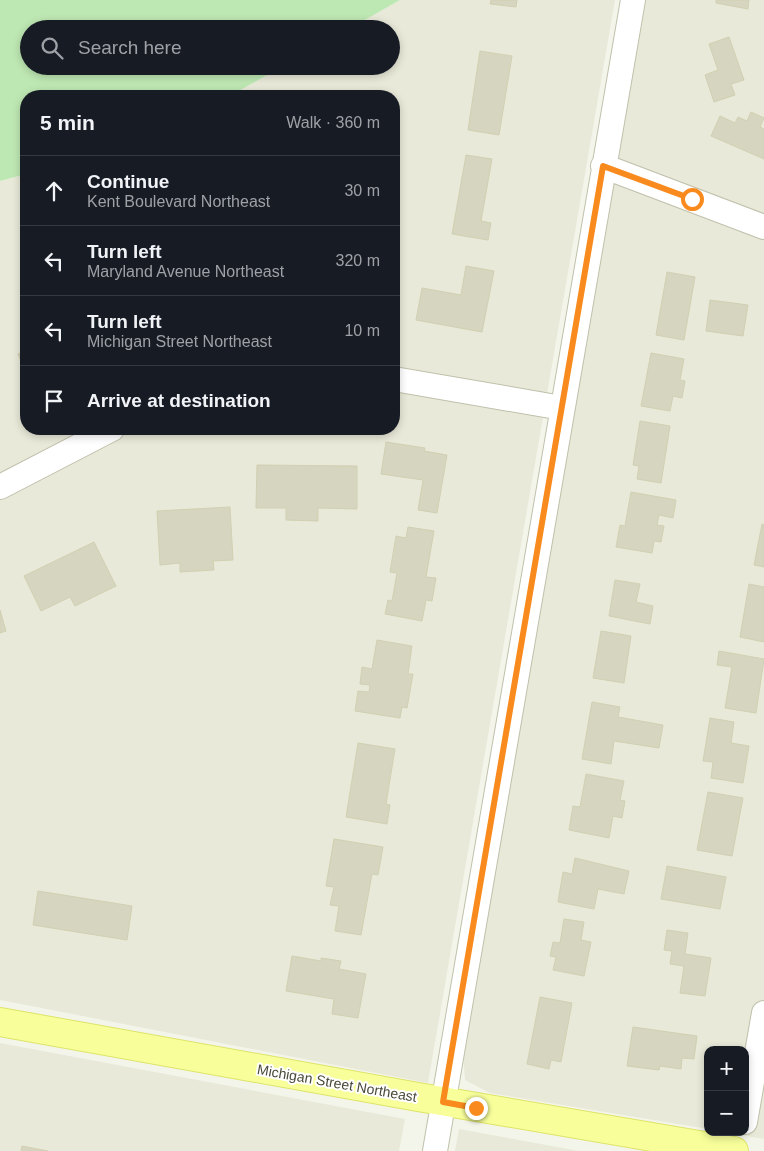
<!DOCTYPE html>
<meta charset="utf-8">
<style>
:root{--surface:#171b24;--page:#242831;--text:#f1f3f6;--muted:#9ea1a6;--line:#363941}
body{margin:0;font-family:Helvetica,sans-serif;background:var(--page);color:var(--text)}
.controls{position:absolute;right:15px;bottom:15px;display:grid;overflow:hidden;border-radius:10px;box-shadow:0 2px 8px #0003}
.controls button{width:45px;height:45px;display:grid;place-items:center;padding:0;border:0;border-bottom:1px solid var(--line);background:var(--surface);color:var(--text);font:25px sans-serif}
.stop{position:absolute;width:15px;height:15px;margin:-11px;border:4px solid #f98a1d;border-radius:50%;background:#fff}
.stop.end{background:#f98a1d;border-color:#fff;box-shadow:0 1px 5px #0008}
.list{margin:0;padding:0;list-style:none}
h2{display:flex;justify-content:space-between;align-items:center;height:65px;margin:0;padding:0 20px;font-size:21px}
h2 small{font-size:16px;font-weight:400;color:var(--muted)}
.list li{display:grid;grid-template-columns:32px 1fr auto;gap:15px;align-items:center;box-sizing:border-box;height:70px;padding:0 20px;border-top:1px solid var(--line)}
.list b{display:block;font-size:19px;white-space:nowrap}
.list p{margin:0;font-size:16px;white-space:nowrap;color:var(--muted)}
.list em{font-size:16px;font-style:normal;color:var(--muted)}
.icon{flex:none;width:28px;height:28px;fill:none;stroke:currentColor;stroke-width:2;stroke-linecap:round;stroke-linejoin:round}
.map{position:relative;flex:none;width:764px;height:1151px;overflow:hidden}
.search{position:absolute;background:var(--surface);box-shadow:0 2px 8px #0003;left:20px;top:20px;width:380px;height:55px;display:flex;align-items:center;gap:12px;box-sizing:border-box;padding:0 18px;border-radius:28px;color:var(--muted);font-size:19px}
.panel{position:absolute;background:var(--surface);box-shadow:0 2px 8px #0003;left:20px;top:90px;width:380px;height:345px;border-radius:20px}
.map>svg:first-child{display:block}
.residential{fill:#e8e9d8}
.green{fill:#bee8b3}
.building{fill:#d6d5bf;stroke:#d1d0b2}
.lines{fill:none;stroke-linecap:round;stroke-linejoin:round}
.minor-casing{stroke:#c0c0ac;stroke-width:26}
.major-casing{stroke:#dee469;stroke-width:30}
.minor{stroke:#fff;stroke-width:24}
.major{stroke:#f7fe9a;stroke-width:28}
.route{stroke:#f98a1d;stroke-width:6}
.labels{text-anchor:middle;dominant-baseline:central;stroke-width:4;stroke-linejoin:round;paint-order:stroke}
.street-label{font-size:14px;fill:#494838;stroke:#fff}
</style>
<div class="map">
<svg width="764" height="1151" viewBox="0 0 764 1151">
<rect width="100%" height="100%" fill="#f4f5ea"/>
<path class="residential" d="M 400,0 L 615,0 L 428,1083 L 0,1000 L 0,181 L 26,174 L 26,429 L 394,429 L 394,96 L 230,96 L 283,66 L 391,66 L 391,29 L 349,29 Z
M 646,0 L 764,0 L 764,1139 L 724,1132 L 745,1132 L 745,1050 L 708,1050 L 708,1129 L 490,1093 L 465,1080 L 463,1054 Z
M 0,1043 L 405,1119 L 399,1151 L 0,1151 Z
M 459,1129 L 579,1151 L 455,1151 Z"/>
<path class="green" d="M 0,0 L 400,0 L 349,29 L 29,29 L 29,66 L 283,66 L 230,96 L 26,96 L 26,174 L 0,181 Z"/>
<path class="building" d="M 491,0 L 517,0 L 516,7 L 490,4 Z
M 716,0 L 749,0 L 748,9 L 716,3 Z
M 729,37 L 744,80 L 731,84 L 735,95 L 714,102 L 705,75 L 718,70 L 709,44 Z
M 480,51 L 512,56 L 499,135 L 468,130 Z
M 751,112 L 764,118 L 760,127 L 764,129 L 764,159 L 711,136 L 720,116 L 735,123 L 738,117 L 747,121 Z
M 466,155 L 492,159 L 481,221 L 491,223 L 488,240 L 452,234 Z
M 466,266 L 494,271 L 482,332 L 416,320 L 422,288 L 461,295 Z
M 667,272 L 695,277 L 684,340 L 656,335 Z
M 710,300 L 748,305 L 743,336 L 706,331 Z
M 26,351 L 26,373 L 18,354 Z
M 651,353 L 684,359 L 680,380 L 685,381 L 682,398 L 673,396 L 670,411 L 641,406 Z
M 640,421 L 670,426 L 661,483 L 637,479 L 639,466 L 633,465 Z
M 386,442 L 425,448 L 424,451 L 447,455 L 437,513 L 418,510 L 423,480 L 381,474 Z
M 257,465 L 357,466 L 357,509 L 318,508 L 318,521 L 286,520 L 286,508 L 256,508 Z
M 631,492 L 676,500 L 673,518 L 659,515 L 657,525 L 664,526 L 661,542 L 654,541 L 652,553 L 616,547 L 620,525 L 625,526 Z
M 230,507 L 233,560 L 213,561 L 214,570 L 180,572 L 180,563 L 160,565 L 157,511 Z
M 762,524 L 764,525 L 764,567 L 754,565 Z
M 408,527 L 434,531 L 426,577 L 436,578 L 432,601 L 426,600 L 422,621 L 385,614 L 388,600 L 392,601 L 397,573 L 390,572 L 396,536 L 406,538 Z
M 94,542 L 116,586 L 75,606 L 70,597 L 41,611 L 24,576 Z
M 615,580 L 640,584 L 636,602 L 653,606 L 650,624 L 609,616 Z
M 749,584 L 764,587 L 764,642 L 740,637 Z
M 0,610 L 6,631 L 0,633 Z
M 601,631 L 631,636 L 624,683 L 593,678 Z
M 377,640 L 412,646 L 408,674 L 413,674 L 407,708 L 402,707 L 400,718 L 355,711 L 358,691 L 369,692 L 370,685 L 360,684 L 362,667 L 372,669 Z
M 719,651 L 764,659 L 756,713 L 725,708 L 732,667 L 717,665 Z
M 592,702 L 620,707 L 618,717 L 663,725 L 659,748 L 614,741 L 611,764 L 582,759 Z
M 710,718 L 734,722 L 731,743 L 749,746 L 743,783 L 711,778 L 713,762 L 703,761 Z
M 358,743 L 395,749 L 386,804 L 390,805 L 387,824 L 346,817 Z
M 586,774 L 624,781 L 620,800 L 625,801 L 622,818 L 613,816 L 609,838 L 569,830 L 573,806 L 580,807 Z
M 708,792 L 743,798 L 732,856 L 697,850 Z
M 334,839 L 383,847 L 378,875 L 372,874 L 361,935 L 335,931 L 339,906 L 330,905 L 334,887 L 326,886 Z
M 575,858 L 629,871 L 624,894 L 598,889 L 594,909 L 558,902 L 563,872 L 572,874 Z
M 667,866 L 726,877 L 720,909 L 661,899 Z
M 38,891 L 132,906 L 127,940 L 33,925 Z
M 564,919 L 584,922 L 581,940 L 591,942 L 584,976 L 553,970 L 556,957 L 550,956 L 553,942 L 560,943 Z
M 667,930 L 688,933 L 685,954 L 711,958 L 705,996 L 680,993 L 684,966 L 670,964 L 672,951 L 664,950 Z
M 292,956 L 321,961 L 321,958 L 341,961 L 339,969 L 366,974 L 358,1018 L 332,1014 L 334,999 L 286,991 Z
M 540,997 L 572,1003 L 561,1062 L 551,1060 L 549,1069 L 527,1064 Z
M 633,1027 L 697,1036 L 694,1059 L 682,1058 L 681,1069 L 660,1066 L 659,1070 L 627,1066 Z
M 22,1146 L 48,1151 L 21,1151 Z"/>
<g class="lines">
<g class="minor-casing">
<path id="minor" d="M 603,166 L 764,227
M 394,379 L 562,408
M 0,487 L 112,429
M 745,1122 L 764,1013
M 435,1151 L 633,0"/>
</g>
<g class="major-casing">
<path id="major" d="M 0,1022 L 418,1097 L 734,1151"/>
</g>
<use href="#minor" class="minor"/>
<use href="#major" class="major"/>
</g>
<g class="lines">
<path class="route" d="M 476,1108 L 443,1102 L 603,166 L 692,199"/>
</g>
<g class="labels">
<g class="street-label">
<text transform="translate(337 1083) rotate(10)">Michigan Street Northeast</text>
</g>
</g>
</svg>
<div class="controls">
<button>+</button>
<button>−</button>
</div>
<div class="stop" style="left:692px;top:199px"></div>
<div class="stop end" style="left:476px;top:1108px"></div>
<div class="search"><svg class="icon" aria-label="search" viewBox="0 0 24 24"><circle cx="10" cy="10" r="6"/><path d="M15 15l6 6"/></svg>Search here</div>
<section class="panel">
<h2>5 min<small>Walk · 360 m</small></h2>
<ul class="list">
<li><svg class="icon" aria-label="ahead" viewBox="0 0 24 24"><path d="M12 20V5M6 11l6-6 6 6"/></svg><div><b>Continue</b><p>Kent Boulevard Northeast</p></div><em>30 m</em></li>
<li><svg class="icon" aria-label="left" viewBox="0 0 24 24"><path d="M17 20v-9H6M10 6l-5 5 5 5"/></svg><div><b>Turn left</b><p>Maryland Avenue Northeast</p></div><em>320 m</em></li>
<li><svg class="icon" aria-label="left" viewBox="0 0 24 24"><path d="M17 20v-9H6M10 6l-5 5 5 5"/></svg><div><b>Turn left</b><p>Michigan Street Northeast</p></div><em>10 m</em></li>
<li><svg class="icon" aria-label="arrive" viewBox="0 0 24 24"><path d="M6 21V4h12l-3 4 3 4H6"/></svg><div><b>Arrive at destination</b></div></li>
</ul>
</section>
</div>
